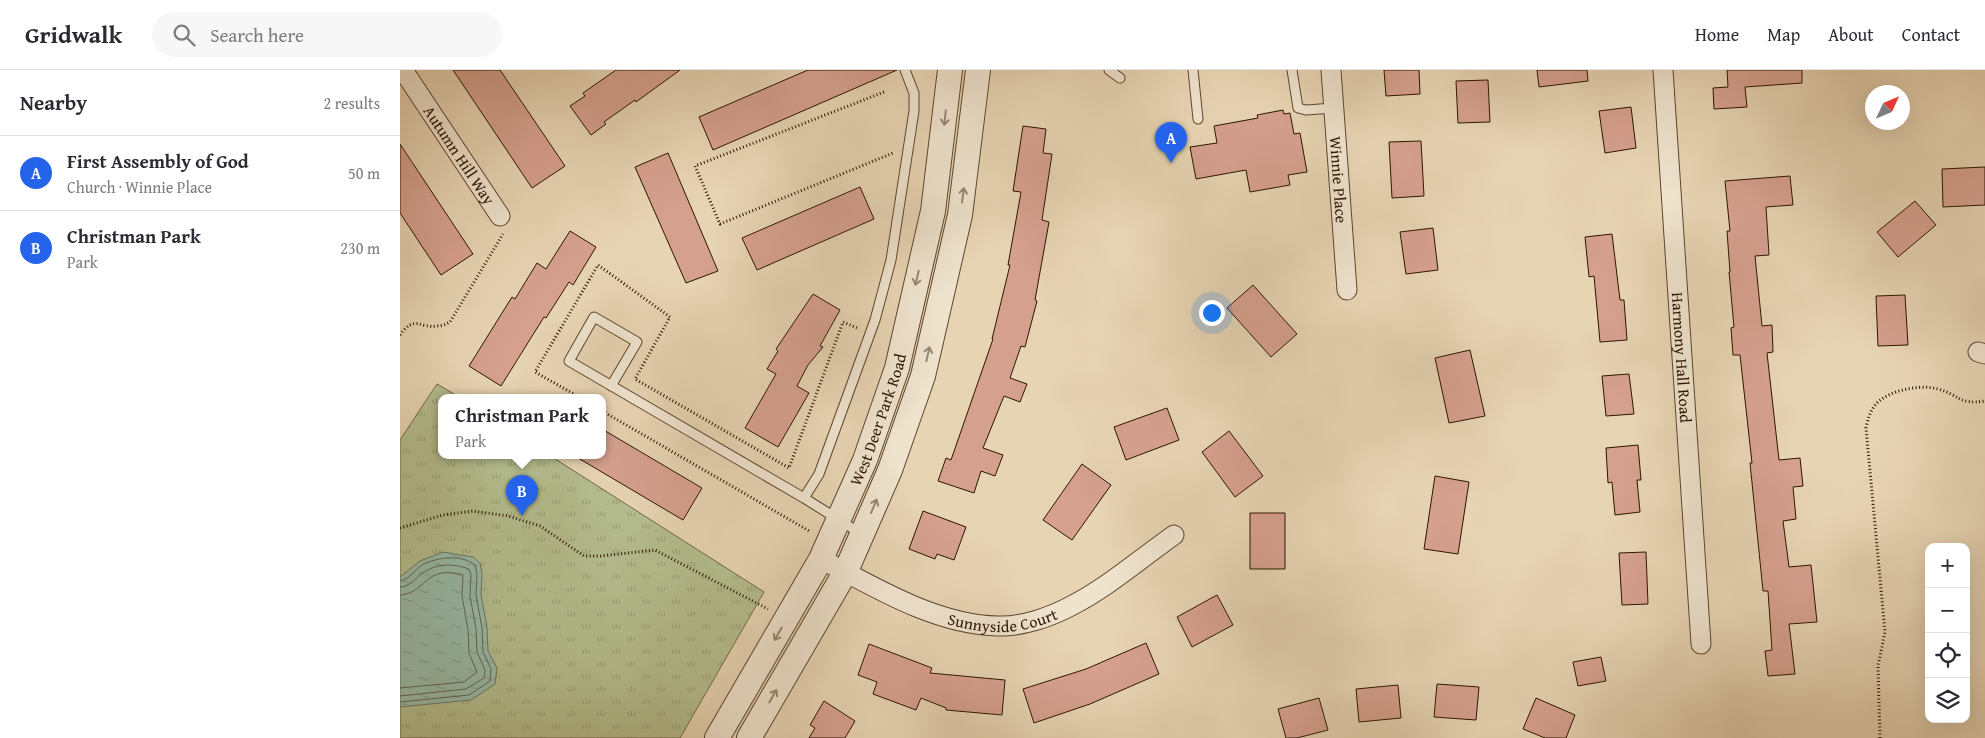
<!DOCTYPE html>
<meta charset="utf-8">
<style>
:root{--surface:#fff;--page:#f7f7f7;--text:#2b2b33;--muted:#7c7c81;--line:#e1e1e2;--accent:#2563eb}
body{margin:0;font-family:"Gentium Book Plus",serif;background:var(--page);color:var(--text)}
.controls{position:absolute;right:15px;bottom:15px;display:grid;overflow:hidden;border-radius:10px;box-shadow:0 5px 20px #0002}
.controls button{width:45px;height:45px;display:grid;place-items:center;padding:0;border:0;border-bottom:1px solid var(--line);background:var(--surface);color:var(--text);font:25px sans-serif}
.compass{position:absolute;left:1465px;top:15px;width:45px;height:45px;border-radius:50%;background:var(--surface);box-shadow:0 5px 20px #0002;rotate:46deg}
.you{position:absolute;left:811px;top:242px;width:18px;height:18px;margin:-12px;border:4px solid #fff;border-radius:50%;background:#1a73e8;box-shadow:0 0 0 8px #1a73e833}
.badge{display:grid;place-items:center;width:32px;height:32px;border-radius:50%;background:var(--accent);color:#fff;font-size:16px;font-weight:700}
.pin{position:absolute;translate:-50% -41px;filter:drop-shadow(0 1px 2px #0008)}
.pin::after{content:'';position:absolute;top:26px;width:18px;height:15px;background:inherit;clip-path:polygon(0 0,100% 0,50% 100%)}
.popup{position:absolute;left:38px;top:324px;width:168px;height:65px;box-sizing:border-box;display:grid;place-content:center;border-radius:10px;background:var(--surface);filter:drop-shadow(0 1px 4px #0005);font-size:16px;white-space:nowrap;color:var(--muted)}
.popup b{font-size:19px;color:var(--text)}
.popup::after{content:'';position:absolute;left:50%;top:100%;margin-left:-10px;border:10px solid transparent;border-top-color:var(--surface)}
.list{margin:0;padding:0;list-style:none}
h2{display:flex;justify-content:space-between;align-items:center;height:65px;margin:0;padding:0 20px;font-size:21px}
h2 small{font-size:16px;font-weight:400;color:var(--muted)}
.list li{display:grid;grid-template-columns:32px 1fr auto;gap:15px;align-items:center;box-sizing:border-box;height:75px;padding:0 20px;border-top:1px solid var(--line)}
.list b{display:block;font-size:19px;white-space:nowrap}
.list p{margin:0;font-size:16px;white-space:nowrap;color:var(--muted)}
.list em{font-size:16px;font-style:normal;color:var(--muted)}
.icon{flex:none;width:28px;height:28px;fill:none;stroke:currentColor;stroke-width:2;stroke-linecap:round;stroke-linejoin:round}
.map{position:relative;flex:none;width:1585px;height:668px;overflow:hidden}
header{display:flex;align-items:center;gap:30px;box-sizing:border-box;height:70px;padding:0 25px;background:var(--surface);border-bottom:1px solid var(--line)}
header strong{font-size:24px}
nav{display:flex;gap:28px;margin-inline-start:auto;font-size:18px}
.search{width:350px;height:45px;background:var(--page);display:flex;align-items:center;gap:12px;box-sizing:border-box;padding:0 18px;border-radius:28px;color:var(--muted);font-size:19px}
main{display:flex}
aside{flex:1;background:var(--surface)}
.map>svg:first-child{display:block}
.park{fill:url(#park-tufts);stroke:#706947}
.water{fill:url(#water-ripples);stroke:#6d7764}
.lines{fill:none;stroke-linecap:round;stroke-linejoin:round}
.shore{stroke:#626754;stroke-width:1}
.building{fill:#d6a08f;stroke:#2d1500}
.service-casing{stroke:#5c452d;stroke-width:11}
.minor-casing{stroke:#5c452d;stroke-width:21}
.tertiary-casing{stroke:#5c452d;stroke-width:26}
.path{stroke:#2d1500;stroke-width:3;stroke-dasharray:1 2.5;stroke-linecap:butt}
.service{stroke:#efe3ce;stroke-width:9}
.minor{stroke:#efe3ce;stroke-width:19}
.tertiary{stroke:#efe3ce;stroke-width:24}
.oneway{stroke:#988671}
.labels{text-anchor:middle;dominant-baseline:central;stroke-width:5;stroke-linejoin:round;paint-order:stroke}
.street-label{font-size:16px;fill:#2d1500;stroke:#efe3ce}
</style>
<header>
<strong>Gridwalk</strong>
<div class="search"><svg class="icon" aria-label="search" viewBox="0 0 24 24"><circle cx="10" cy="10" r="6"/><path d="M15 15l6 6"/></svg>Search here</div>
<nav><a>Home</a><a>Map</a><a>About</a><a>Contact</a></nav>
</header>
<main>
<aside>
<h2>Nearby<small>2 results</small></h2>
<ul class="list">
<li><span class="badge">A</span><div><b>First Assembly of God</b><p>Church · Winnie Place</p></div><em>50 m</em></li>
<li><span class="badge">B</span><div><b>Christman Park</b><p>Park</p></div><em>230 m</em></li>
</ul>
</aside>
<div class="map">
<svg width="1585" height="668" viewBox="0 0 1585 668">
<defs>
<pattern id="park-tufts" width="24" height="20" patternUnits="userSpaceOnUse" patternTransform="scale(1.25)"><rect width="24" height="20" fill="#b4bd8e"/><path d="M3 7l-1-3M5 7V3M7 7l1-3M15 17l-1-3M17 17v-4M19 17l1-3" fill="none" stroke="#9ba279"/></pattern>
<pattern id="water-ripples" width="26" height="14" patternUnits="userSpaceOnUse" patternTransform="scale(1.25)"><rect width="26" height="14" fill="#98b9a7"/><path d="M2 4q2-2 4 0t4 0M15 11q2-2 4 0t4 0" fill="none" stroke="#839e8e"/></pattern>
</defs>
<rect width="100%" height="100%" fill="#e7d4b3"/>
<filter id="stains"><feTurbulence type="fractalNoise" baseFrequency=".004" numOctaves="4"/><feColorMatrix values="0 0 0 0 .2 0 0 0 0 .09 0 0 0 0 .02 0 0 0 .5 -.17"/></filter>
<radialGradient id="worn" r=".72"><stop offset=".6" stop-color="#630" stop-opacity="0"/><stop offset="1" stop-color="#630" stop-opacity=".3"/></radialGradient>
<path class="park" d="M 37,314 L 59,327 L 42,327 L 42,385 L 149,385 L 364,522 L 280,668 L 0,668 L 0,370 Z"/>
<path class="water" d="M 43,482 L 73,487 L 80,493 L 82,504 L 81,525 L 87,557 L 88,581 L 97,598 L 95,614 L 71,630 L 0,637 L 0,507 L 20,491 Z"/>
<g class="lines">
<path class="shore" d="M 0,511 C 9,510 15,500 22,495 C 37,487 61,484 75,495 L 77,504 L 76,525 L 82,558 L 83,582 L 91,599 L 90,611 L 69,625 L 0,632
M 0,517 C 9,517 14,510 20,505 C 35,493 52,493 69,499 L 71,505 L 70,526 L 76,559 L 77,582 L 85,600 L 84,608 L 66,619 L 0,626
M 0,525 C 26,524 24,494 63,505 L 62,526 L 68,560 L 69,583 L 77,602 L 64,612 L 0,618"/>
</g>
<path class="building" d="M 53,0 L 100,0 L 165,96 L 132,118 Z
M 216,0 L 280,0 L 236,32 L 235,30 L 204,52 L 206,54 L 191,65 L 170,36 L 185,26 L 183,23 Z
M 408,0 L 497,0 L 313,80 L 299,47 Z
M 984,0 L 1019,0 L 1020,24 L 986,26 Z
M 1137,0 L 1187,0 L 1188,11 L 1139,17 Z
M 1327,0 L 1402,0 L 1402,13 L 1345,17 L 1347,37 L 1314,39 L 1313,18 L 1328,17 Z
M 1088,10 L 1090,52 L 1058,53 L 1056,11 Z
M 1231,37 L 1236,78 L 1205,83 L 1199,41 Z
M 883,40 L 884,44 L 890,43 L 894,64 L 900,63 L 907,102 L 888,105 L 890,115 L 850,122 L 846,100 L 796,109 L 790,77 L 817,73 L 814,56 L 858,48 L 857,45 Z
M 623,56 L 646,59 L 643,83 L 652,84 L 642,150 L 649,152 L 635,230 L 637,231 L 625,277 L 621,276 L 610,308 L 627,314 L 620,332 L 604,326 L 583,378 L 603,385 L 595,406 L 581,401 L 574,423 L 538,411 L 546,388 L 551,390 L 593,269 L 592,269 L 610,195 L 608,195 L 621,122 L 613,121 Z
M 1021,71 L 1024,126 L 992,128 L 989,72 Z
M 0,74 L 73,184 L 41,205 L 0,143 Z
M 268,83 L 318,201 L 286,213 L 235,97 Z
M 1585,97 L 1585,135 L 1543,137 L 1542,99 Z
M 1390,106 L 1393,135 L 1366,137 L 1369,185 L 1355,186 L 1362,256 L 1372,255 L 1373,282 L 1367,283 L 1379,390 L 1400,388 L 1403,416 L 1393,417 L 1396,449 L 1383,451 L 1389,497 L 1411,495 L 1417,552 L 1389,554 L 1395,604 L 1368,606 L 1365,581 L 1372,580 L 1368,521 L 1363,521 L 1350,393 L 1352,393 L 1340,285 L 1333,285 L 1331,258 L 1334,257 L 1329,202 L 1330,202 L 1327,161 L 1330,161 L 1325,111 Z
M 460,117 L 474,149 L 357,200 L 342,168 Z
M 1515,131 L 1536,155 L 1498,187 L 1477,162 Z
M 1033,158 L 1038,200 L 1006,204 L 1000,162 Z
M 170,161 L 196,177 L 173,215 L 169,212 L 146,248 L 144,247 L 101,316 L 69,296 L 112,227 L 115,229 L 137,193 L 146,199 Z
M 1212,164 L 1220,230 L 1224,230 L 1227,270 L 1200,272 L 1194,206 L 1189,207 L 1185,167 Z
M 853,215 L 897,264 L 871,287 L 827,238 Z
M 413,224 L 440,240 L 420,276 L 423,277 L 408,295 L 397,316 L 409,323 L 378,377 L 345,358 L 376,304 L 367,299 L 378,281 L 376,279 Z
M 1505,225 L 1508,275 L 1478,276 L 1476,226 Z
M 1070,280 L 1085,346 L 1049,353 L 1035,288 Z
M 1229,304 L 1234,344 L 1206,346 L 1202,306 Z
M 767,338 L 779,370 L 726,390 L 714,357 Z
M 202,359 L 302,418 L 283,450 L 173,385 L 202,385 Z
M 829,361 L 863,406 L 835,427 L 802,382 Z
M 1238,375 L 1241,410 L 1237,410 L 1240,442 L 1215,445 L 1212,412 L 1208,413 L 1206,378 Z
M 682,394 L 711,415 L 672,470 L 643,450 Z
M 1035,406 L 1069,412 L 1058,484 L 1024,479 Z
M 523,441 L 566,457 L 554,490 L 537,484 L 535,489 L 509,479 Z
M 850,443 L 885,443 L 885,499 L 850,499 Z
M 1246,482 L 1248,534 L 1222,535 L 1219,483 Z
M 817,525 L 833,555 L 792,577 L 777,547 Z
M 746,573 L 759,604 L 690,634 L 634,653 L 623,619 L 686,599 Z
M 469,574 L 532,598 L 530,603 L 605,610 L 602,645 L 546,640 L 546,638 L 521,628 L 516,640 L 473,624 L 477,612 L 458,605 Z
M 1201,587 L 1206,611 L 1178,616 L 1173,592 Z
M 1037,614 L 1079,617 L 1076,650 L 1034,647 Z
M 998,615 L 1001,648 L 959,652 L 956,619 Z
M 919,628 L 928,660 L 897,668 L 886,668 L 878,639 Z
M 1136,628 L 1175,645 L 1166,668 L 1145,668 L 1123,659 Z
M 424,631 L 455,651 L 445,668 L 409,668 L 415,658 L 410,655 Z"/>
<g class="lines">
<g class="service-casing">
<path id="service" d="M 709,0 L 720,8
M 793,0 L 798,49
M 892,0 L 898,38 L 906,40 L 934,38
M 211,316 L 237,272 L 194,247 L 169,291 L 404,428 L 460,463
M 404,428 L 419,404 L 475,250 L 491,190 L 514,41 L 514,23 L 505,0"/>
</g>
<g class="minor-casing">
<g id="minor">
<path id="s1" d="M 3,0 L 100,146"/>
<path id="s2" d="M 931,0 L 947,220"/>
<path id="s3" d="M 1263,0 L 1301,574"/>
<path d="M 1578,282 L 1585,284"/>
<path id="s4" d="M 421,489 C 474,517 536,555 598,556 C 622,557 650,547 671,536 C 708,517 740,489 774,465"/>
</g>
</g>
<g class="tertiary-casing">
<g id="tertiary">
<path id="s5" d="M 317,668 L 421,489 L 465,390 L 497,298 L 533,141 L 550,0"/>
<path d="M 349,668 L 446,501 L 490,400 L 523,306 L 560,145 L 578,0"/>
</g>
</g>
<path class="path" d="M 484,22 L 295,96 L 320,154 L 493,83
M 0,265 C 15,244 20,259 38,256 C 42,256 46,254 50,252 L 103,164
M 179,327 L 135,302 L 198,195 L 270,247 L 235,309 L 389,398 L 443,252 L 457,258
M 202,341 L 411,462
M 0,458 L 43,445 L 73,441 L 108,446 L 140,456 L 184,486 L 201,486 L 255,480 L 368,539
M 1480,668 L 1478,596 L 1485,562 L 1466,358 C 1468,349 1470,341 1476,334 C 1489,320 1520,314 1538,319 C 1560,325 1558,335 1585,331"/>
<use href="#service" class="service"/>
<use href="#minor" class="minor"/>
<use href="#tertiary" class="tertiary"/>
</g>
<defs><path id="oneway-shaft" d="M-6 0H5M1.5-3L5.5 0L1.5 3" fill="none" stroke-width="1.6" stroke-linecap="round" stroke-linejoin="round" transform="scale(1.25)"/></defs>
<g class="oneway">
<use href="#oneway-shaft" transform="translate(545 48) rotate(96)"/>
<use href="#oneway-shaft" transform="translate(563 125) rotate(-82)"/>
<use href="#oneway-shaft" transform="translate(517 208) rotate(103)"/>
<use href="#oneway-shaft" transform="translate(528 284) rotate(-77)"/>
<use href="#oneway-shaft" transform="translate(474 436) rotate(-67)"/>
<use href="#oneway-shaft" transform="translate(378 564) rotate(120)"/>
<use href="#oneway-shaft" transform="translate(373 626) rotate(-60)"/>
</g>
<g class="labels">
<g class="street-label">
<text stroke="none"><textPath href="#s1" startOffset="102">Autumn Hill Way</textPath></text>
<text stroke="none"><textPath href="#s2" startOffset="110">Winnie Place</textPath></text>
<text stroke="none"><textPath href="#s3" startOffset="288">Harmony Hall Road</textPath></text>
<text stroke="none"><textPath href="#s5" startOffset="358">West Deer Park Road</textPath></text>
<text stroke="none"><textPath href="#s4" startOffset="196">Sunnyside Court</textPath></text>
</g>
</g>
<rect width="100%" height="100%" filter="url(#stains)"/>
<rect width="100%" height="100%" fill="url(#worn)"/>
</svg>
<div class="controls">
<button>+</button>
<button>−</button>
<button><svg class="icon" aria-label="locate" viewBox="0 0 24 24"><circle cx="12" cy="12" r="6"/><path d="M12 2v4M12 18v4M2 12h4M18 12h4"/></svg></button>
<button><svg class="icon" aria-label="layers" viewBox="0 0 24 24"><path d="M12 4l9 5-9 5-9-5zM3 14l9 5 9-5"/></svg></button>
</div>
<svg class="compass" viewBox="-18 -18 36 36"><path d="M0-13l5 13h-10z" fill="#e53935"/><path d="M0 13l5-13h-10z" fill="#7c7c81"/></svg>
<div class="you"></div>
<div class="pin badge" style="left:771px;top:93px">A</div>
<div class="pin badge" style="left:122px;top:446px">B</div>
<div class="popup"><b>Christman Park</b>Park</div>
</div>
</main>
